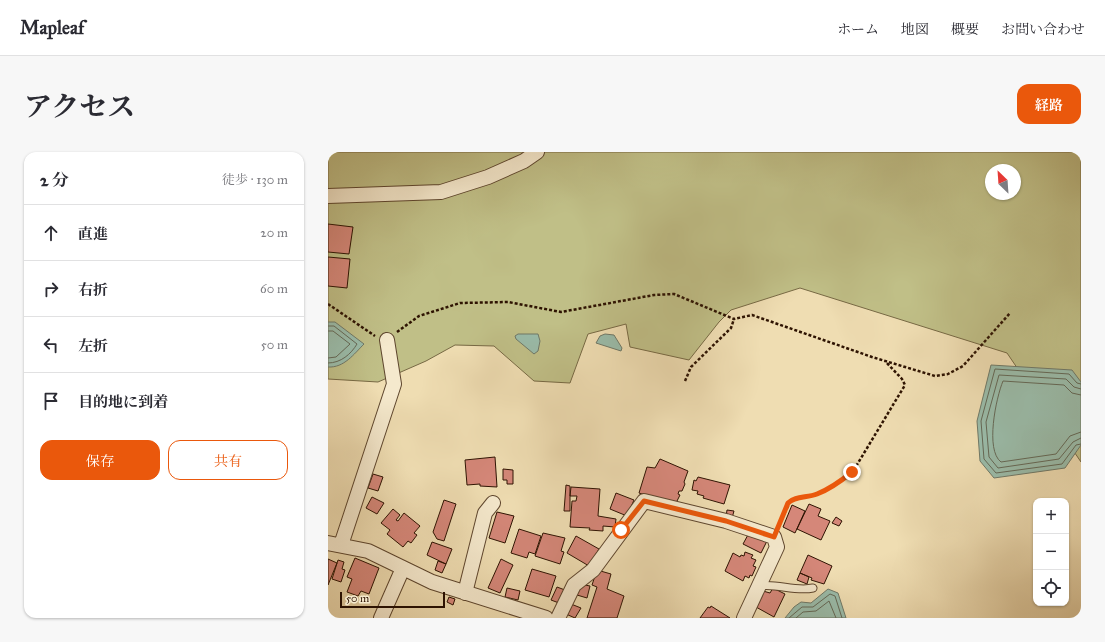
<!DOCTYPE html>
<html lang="ja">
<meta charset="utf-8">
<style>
:root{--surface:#fff;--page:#f7f7f7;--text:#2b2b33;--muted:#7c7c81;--line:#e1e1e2;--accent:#ea580c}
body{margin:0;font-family:"IM FELL Great Primer","Noto Serif JP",serif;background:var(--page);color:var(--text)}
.controls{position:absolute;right:12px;bottom:12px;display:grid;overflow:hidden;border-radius:8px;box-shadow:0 1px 3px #0004}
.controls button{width:36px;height:36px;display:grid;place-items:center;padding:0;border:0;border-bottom:1px solid var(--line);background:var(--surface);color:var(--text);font:20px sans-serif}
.compass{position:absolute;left:657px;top:12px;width:36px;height:36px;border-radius:50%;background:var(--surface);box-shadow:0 1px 3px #0004;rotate:335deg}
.scale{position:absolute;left:12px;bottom:10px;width:105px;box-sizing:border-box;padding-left:4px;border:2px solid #2e1302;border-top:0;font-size:11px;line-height:14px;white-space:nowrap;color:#2e1302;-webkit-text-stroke:3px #f5e9cd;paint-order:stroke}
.stop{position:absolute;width:12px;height:12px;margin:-9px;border:3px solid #ea580c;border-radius:50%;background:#fff}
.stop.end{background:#ea580c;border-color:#fff;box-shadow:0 1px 4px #0008}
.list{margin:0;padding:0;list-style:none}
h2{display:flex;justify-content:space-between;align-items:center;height:52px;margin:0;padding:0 16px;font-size:17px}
h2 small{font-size:13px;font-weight:400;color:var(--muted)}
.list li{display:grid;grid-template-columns:26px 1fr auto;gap:12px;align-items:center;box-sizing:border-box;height:56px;padding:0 16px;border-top:1px solid var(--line)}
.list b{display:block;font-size:15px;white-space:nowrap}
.list em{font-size:13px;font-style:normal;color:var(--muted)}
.actions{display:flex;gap:8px;padding:12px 16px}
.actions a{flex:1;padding:9px 0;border:1px solid var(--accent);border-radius:12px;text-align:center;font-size:14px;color:var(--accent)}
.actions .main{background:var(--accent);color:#fff}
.icon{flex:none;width:22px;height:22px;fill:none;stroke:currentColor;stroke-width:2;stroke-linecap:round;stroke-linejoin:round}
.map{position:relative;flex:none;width:753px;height:466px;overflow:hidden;border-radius:12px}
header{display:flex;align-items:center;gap:24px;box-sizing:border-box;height:56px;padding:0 20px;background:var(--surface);border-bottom:1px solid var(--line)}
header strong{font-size:19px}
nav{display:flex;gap:22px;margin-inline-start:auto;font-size:14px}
.intro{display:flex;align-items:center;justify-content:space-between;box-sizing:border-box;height:96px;padding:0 24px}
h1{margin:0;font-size:28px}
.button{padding:10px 18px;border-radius:12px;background:var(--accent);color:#fff;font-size:14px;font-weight:700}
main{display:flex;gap:24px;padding:0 24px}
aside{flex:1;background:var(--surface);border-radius:12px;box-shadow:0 1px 3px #0004}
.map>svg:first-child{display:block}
.green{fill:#c0bf87;stroke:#776944;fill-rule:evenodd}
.water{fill:#9abcaa;stroke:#6f7867}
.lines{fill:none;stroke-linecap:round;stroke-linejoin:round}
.shore{stroke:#646856;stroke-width:1}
.building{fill:#d58779;stroke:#2e1302}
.service-casing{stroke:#5e462e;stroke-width:9}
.minor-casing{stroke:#5e462e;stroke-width:16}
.path{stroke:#2e1302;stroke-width:2.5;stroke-dasharray:3 2;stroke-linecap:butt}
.service{stroke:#f5e9cd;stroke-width:7}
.minor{stroke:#f5e9cd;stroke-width:14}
.route{stroke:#ea580c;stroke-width:5}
</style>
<header>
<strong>Mapleaf</strong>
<nav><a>ホーム</a><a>地図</a><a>概要</a><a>お問い合わせ</a></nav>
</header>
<div class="intro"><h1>アクセス</h1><a class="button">経路</a></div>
<main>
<aside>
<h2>2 分<small>徒歩 · 130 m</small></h2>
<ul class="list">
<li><svg class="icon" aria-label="ahead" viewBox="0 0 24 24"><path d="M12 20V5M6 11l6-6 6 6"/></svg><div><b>直進</b></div><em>20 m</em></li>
<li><svg class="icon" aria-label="right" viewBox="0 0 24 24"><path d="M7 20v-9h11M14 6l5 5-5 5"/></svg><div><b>右折</b></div><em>60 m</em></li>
<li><svg class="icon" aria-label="left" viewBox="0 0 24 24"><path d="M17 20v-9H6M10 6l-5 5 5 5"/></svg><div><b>左折</b></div><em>50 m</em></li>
<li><svg class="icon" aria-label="arrive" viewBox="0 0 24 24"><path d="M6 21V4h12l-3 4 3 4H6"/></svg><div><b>目的地に到着</b></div></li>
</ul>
<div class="actions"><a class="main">保存</a><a>共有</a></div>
</aside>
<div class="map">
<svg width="753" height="466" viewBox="0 0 753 466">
<rect width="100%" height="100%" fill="#efddb2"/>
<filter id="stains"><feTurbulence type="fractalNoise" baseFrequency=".005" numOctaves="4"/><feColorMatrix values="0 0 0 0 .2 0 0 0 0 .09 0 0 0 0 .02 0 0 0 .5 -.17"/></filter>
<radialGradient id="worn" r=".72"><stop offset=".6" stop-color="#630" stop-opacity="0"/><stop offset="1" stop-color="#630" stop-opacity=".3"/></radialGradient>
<path class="green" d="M 0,0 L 753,0 L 753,310 L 679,201 L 472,136 L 403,158 L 391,170 L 361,208 L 302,195 L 298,172 L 260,182 L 242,231 L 206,229 L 166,194 L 127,193 L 98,209 L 50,230 L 0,227 ZM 663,18 L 687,18 L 687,42 L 663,42 Z"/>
<path class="water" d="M 0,170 L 7,170 L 36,192 C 26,202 16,216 0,215 Z
M 190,182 L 210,182 L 212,189 L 210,199 L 206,202 L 188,187 L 187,184 Z
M 277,182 L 286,183 L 294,196 L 293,199 L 268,191 L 272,184 Z
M 663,213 L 744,218 L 753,230 L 753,293 L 737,316 L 666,326 L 652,309 L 649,269 Z
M 500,437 L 510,441 L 518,466 L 457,466 L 466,455 L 473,450 L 483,451 Z"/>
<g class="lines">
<path class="shore" d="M 0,174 L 6,174 L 29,192 C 23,202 13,211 0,211
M 0,179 L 5,179 L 22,192 L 8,205 L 0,206
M 753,232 L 749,231 L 741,222 L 667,217 L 653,269 L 656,307 L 668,321 L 734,312 L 748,293 L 753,292
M 753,237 L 746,235 L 738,227 L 671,223 L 658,270 L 661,305 L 670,316 L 731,307 L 745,290 L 753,286
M 753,243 L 744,241 L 736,233 L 675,229 C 668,246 657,298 673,310 L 728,302 L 742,284 L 753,280
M 461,466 L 474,455 L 485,455 L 502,442 L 507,444 L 514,466
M 468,466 L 475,460 L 488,459 L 501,449 L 508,466"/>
</g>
<path class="building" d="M 0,72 L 25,75 L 21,102 L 0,100 Z
M 0,105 L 22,107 L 19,136 L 0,134 Z
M 167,305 L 169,335 L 152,334 L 152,332 L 139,333 L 137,308 Z
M 332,307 L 360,319 L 356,330 L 357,332 L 354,339 L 351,339 L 350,342 L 352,343 L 347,353 L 311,341 L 319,315 L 327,316 Z
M 175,317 L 185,318 L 185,332 L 179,332 L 179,328 L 175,328 Z
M 45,322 L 55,325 L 50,339 L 40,336 Z
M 370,325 L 402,333 L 396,352 L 375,346 L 376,344 L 369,342 L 370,339 L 364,338 L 366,328 L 368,329 Z
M 238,333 L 242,334 L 242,359 L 236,359 Z
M 243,335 L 272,337 L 270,364 L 288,367 L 287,375 L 275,374 L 275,379 L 261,378 L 262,376 L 242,375 L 244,349 L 248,349 L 249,344 L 242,344 Z
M 288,341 L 306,348 L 299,364 L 282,357 Z
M 44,345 L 56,351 L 49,362 L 38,356 Z
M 116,348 L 128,352 L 116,389 L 109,387 L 105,380 Z
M 481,352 L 493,357 L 490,364 L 502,369 L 493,388 L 469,377 Z
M 464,353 L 477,359 L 467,381 L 455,375 Z
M 65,357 L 72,363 L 68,368 L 70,369 L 76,361 L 92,374 L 86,381 L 89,383 L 83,391 L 80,389 L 75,395 L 59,382 L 62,378 L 53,371 Z
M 399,358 L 406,359 L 404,366 L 398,365 Z
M 169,360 L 186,364 L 177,391 L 161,386 Z
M 508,365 L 514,369 L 511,374 L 504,371 Z
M 191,377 L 213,384 L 207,402 L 201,400 L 199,406 L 183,401 Z
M 215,381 L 237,386 L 233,399 L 236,400 L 232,412 L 207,404 Z
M 421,381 L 439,389 L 433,401 L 415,392 Z
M 248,384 L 271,397 L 261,414 L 239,401 Z
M 104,390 L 124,397 L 118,412 L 99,403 Z
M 417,400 L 425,403 L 423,406 L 428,408 L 425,414 L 428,415 L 424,424 L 422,423 L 421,426 L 417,424 L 415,429 L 397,419 L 405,401 L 412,405 L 413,403 L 416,404 Z
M 480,403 L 504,414 L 496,432 L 483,428 L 484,426 L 472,421 Z
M 27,406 L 51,416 L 41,442 L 33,439 L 30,444 L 19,440 L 24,427 L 19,425 Z
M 0,407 L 9,411 L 0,433 Z
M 173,407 L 185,413 L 172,441 L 160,436 Z
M 10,408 L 16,410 L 14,417 L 17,418 L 13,430 L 4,427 Z
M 110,409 L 118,412 L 114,421 L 107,418 Z
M 204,417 L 228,424 L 221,445 L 197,438 Z
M 269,418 L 283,422 L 279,437 L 296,444 L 289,466 L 259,466 L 269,435 L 264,433 Z
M 472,421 L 481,425 L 479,432 L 469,428 Z
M 252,432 L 262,434 L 259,446 L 249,443 Z
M 229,435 L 237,438 L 231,451 L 223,448 Z
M 179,436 L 192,439 L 190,448 L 177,445 Z
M 445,436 L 457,442 L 446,465 L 428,455 L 435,439 L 442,441 Z
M 121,445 L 127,447 L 125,453 L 119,450 Z
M 243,452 L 253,456 L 247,466 L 238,462 Z
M 383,454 L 402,466 L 372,466 L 380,455 L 382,456 Z"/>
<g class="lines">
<g class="service-casing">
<path id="service" d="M 431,434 C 449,431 467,440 485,436"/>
</g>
<g class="minor-casing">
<path id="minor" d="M 0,44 L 113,40 L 160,25 L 196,9 L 209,0
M 0,391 L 40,399 L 104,430 L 218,466
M 13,393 L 66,232 L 59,188
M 137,441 L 157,361 L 165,351
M 53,466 L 75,416
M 230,466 L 246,433 L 265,418 L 316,349 L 398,369 L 446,385 L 449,395 L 416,466"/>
</g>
<path class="path" d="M 0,152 L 47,184
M 69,180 L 91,164 L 132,151 L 180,150 L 233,160 L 326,143 L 346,142 L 406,167 L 424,163 L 544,205 L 607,224 L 620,222 L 635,214 L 682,161
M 357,229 L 363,215 L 403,176 L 406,167
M 450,374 L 463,348 L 490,342 L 510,331 L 524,321 L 577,233 L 574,227 L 557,209"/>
<use href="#service" class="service"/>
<use href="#minor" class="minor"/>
</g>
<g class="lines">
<path class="route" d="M 293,378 L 316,349 L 398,369 L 446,385 L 460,351 C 467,344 479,346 489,342 C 502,337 513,329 524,320"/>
</g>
<rect width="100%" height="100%" filter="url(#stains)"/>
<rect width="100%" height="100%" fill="url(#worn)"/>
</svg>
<div class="controls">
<button>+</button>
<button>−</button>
<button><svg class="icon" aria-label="locate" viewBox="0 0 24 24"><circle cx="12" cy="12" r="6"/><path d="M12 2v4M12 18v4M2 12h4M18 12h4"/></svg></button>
</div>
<svg class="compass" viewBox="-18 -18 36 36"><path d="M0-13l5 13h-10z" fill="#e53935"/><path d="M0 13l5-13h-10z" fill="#7c7c81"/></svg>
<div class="scale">50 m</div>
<div class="stop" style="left:293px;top:378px"></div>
<div class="stop end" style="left:524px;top:320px"></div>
</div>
</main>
